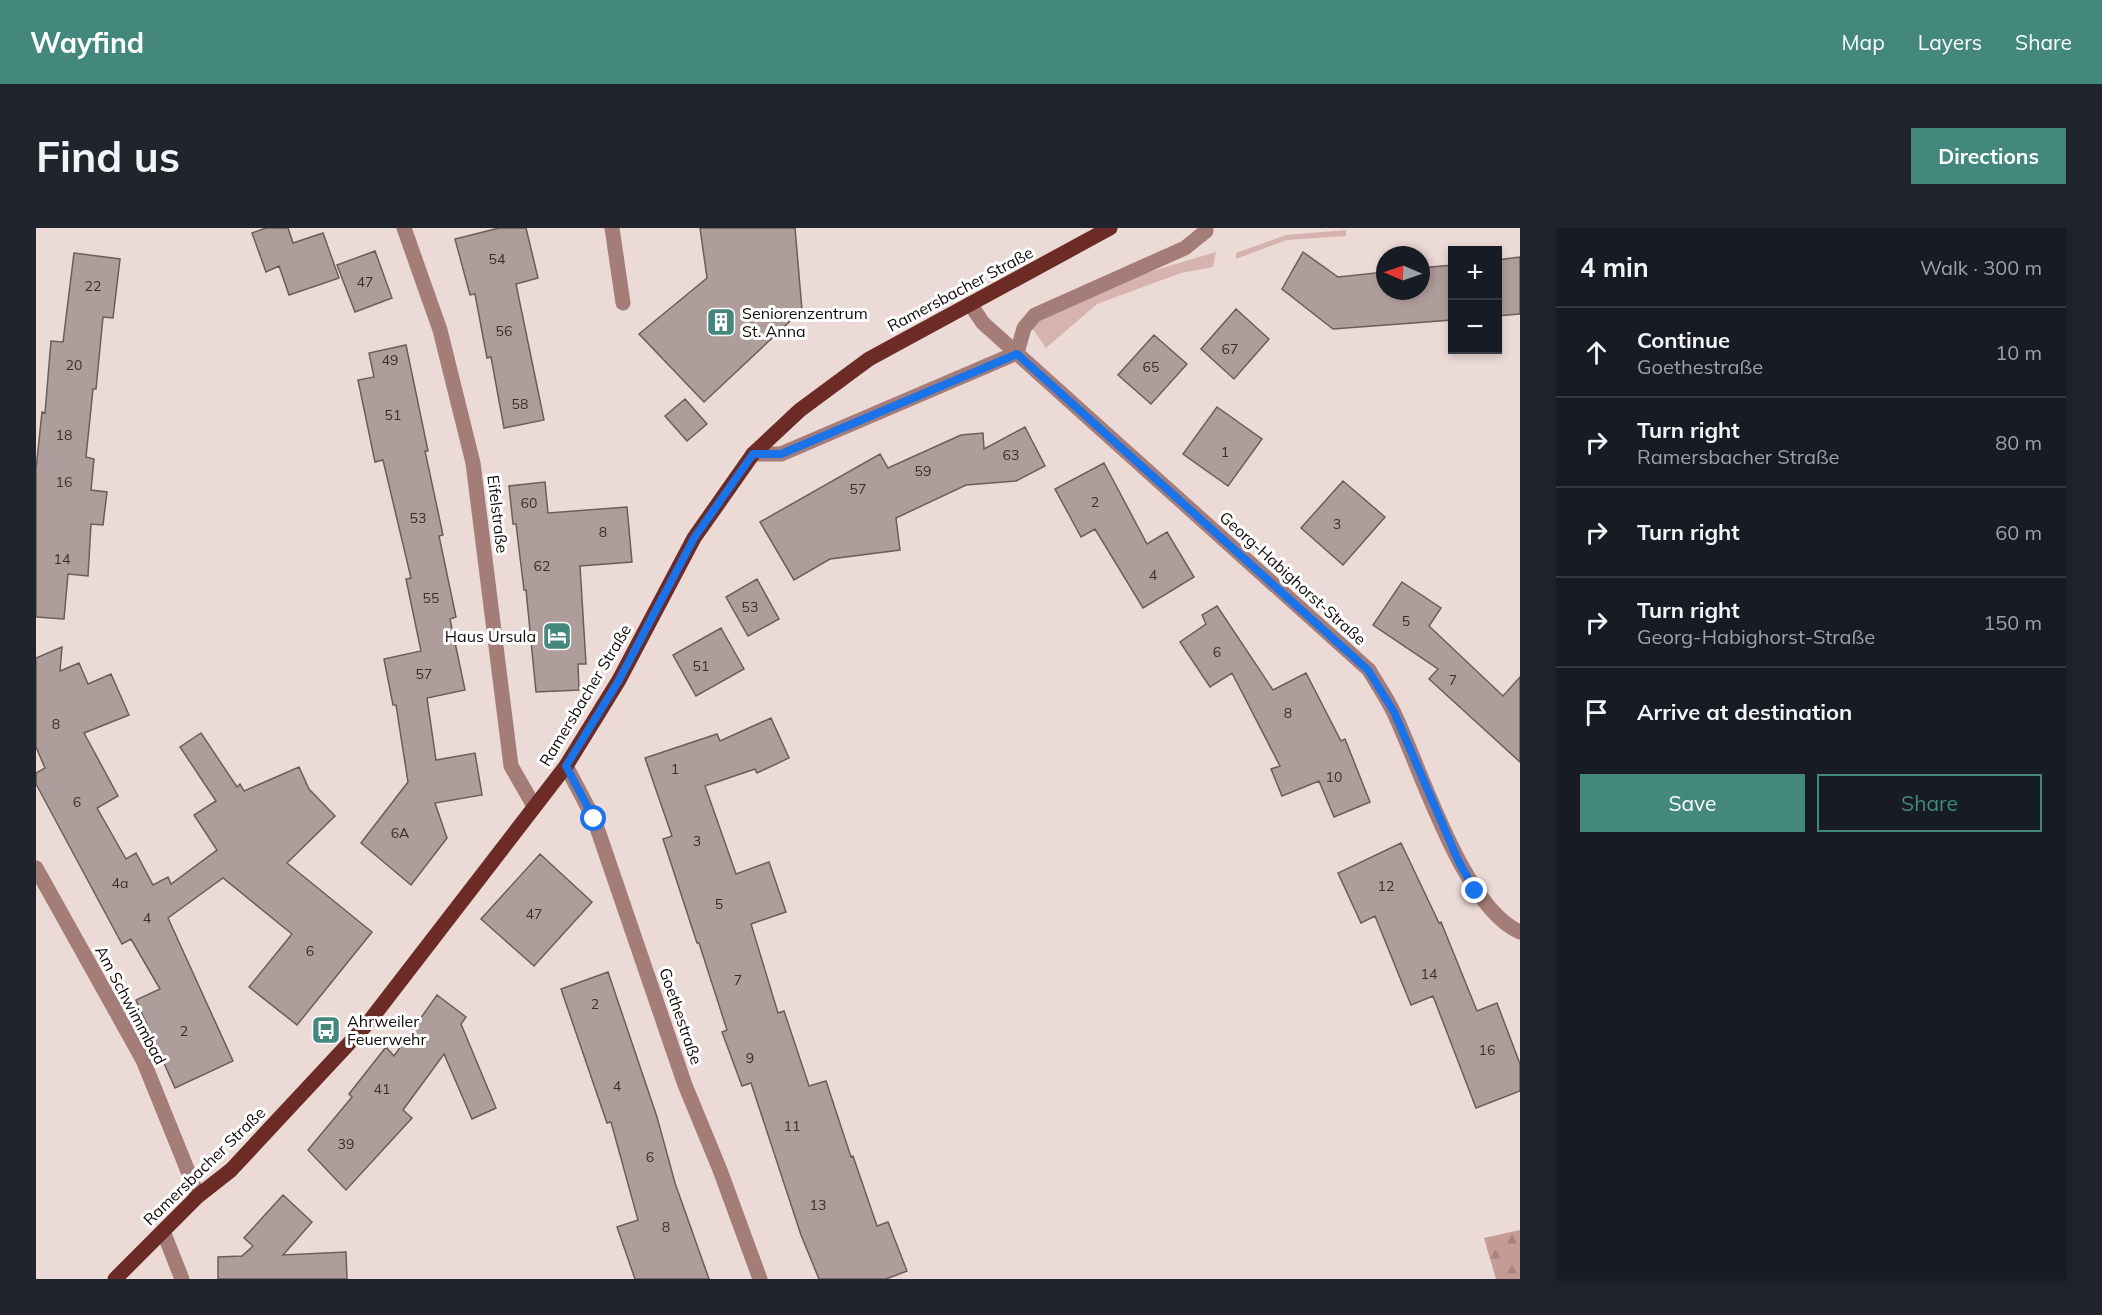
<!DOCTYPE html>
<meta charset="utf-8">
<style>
:root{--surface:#171b24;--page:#20242c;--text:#f1f3f6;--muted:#9ea1a6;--line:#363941;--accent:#44887d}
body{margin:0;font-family:Mulish,sans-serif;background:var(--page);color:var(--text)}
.controls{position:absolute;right:18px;top:18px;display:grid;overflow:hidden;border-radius:0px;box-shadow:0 3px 9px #0003}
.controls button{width:54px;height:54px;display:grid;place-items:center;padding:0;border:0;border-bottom:2px solid var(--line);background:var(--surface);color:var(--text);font:30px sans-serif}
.compass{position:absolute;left:1340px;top:18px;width:54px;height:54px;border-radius:50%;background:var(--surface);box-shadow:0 3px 9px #0003;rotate:272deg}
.stop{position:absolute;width:18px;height:18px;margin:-14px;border:4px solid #1a73e8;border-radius:50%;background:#fff}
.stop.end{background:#1a73e8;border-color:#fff;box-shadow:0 2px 6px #0008}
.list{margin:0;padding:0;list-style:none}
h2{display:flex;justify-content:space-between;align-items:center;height:78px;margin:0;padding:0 24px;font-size:26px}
h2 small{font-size:20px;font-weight:400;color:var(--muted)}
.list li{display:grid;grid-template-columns:39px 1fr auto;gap:18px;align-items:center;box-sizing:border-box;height:90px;padding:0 24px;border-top:2px solid var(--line)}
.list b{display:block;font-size:22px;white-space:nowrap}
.list p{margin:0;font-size:20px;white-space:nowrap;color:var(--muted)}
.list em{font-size:20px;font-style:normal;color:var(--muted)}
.actions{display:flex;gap:12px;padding:18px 24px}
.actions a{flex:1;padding:14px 0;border:2px solid var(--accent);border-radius:0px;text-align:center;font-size:21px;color:var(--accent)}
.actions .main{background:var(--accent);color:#fff}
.icon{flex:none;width:33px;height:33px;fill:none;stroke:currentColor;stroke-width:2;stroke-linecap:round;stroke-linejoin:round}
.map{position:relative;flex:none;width:1484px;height:1051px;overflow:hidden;border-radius:0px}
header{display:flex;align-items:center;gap:36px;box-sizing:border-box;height:84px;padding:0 30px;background:var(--accent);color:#fff}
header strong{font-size:28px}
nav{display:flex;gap:33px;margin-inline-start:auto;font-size:21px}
.intro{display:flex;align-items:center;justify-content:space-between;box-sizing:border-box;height:144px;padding:0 36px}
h1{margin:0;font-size:42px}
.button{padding:15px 27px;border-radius:0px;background:var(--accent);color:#fff;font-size:21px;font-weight:700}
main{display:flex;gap:36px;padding:0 36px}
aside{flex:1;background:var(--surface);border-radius:0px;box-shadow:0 3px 9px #0003}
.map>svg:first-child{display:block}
.grass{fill:#d6b3ae}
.forest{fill:url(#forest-firs)}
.building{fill:#af9d9b;stroke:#6c5d5a;stroke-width:1.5}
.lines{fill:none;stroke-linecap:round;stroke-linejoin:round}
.minor{stroke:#a47d78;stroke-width:15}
.major{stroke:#6c2c25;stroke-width:15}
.route{stroke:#1a73e8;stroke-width:8}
.labels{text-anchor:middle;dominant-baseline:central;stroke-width:6;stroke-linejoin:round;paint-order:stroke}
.number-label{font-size:14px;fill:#38302e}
.street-label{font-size:16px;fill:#110b0a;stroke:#fff}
.poi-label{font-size:16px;fill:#110b0a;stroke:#fff;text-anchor:start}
</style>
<header>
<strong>Wayfind</strong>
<nav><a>Map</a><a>Layers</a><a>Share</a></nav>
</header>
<div class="intro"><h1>Find us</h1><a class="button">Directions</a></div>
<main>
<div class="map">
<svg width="1484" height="1051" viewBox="0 0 1484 1051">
<defs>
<pattern id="forest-firs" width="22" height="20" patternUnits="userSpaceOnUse" patternTransform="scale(1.5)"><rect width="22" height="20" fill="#c49b95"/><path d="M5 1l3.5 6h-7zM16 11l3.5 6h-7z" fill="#a7847f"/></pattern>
</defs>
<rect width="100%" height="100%" fill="#ecdad7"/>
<path class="grass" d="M 1310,2 L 1310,8 L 1251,12 L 1200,31 L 1200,25 L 1250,7 Z
M 1180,24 L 1177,39 L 1145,45 L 1061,76 L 1010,120 L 994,97 L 1103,47 Z"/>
<path class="forest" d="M 1484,1002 L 1484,1051 L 1460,1051 L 1448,1010 Z"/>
<path class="building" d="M 230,0 L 252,0 L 257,15 L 287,5 L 303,50 L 253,67 L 243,38 L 230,44 L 216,5 Z
M 463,0 L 490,0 L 502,50 L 480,56 L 508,192 L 468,200 L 455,129 L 451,130 L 439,66 L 434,67 L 419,11 Z
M 664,0 L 759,0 L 766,82 L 668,174 L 603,106 L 671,50 Z
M 339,23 L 356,70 L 319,84 L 301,37 Z
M 1267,24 L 1302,49 L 1349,44 L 1349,63 L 1385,63 L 1385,40 L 1416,37 L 1416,92 L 1297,101 L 1246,61 Z
M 38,25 L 84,31 L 77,90 L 67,89 L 60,161 L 57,161 L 50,229 L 58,231 L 55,262 L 71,264 L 67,297 L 55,296 L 52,348 L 32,346 L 28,391 L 0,389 L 0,241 L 6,184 L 9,185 L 15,113 L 27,114 Z
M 1484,29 L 1484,86 L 1461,88 L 1461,32 Z
M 1200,81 L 1233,111 L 1198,151 L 1165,121 Z
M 1118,107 L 1151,136 L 1115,176 L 1082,147 Z
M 370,117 L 392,223 L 389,223 L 407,307 L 403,308 L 420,389 L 414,391 L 429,462 L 391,470 L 400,532 L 439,525 L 446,567 L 399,575 L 411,610 L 375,657 L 325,615 L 372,554 L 360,477 L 357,477 L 348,431 L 385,423 L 370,351 L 375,350 L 347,232 L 339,234 L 322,152 L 338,149 L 333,125 Z
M 649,171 L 671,196 L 651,213 L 629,188 Z
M 1181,179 L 1226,211 L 1192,258 L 1147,226 Z
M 989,199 L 1009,238 L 980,253 L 930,257 L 860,290 L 864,322 L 794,331 L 758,352 L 724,294 L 844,226 L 852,240 L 925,207 L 947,205 L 948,221 Z
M 1068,235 L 1111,316 L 1131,304 L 1158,349 L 1107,380 L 1059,301 L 1045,309 L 1019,261 Z
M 1307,253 L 1349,289 L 1307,337 L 1265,300 Z
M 509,254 L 512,285 L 591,279 L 596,334 L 544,338 L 550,436 L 542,436 L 543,462 L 500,464 L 490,362 L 488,362 L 480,296 L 477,296 L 473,258 Z
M 721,351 L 743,391 L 712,408 L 690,369 Z
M 1366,354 L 1405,380 L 1393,398 L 1467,468 L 1484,449 L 1484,534 L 1393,451 L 1402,441 L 1337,397 Z
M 1181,378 L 1237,462 L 1270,445 L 1305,513 L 1309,511 L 1334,574 L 1298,589 L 1283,553 L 1246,568 L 1235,541 L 1244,538 L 1196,445 L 1174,459 L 1144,414 L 1170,396 L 1166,387 Z
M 685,400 L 708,441 L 660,468 L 637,427 Z
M 26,419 L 24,443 L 43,435 L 52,456 L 75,446 L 93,487 L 48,505 L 82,568 L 61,580 L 90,631 L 100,625 L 117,657 L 132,649 L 135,656 L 181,622 L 158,587 L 180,573 L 144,519 L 165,505 L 201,559 L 204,556 L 208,563 L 263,539 L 273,561 L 299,588 L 251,635 L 336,704 L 261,797 L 213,759 L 256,706 L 187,650 L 132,690 L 197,833 L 139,860 L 100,772 L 124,761 L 95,711 L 86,716 L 0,556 L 0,545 L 9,540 L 0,519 L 0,430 Z
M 735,490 L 753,530 L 721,545 L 719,541 L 669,558 L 700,646 L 733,634 L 750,684 L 715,696 L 742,785 L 748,783 L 773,858 L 790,853 L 815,929 L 817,928 L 841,998 L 852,994 L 871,1043 L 850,1051 L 783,1051 L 765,1007 L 715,855 L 706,858 L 686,804 L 691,802 L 663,715 L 661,715 L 627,611 L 636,608 L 609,530 L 681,506 L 684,513 Z
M 1365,615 L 1403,695 L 1405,694 L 1441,783 L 1461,775 L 1484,836 L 1484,863 L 1440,880 L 1397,768 L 1375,777 L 1339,688 L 1325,695 L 1302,645 Z
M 504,626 L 556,674 L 498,738 L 445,691 Z
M 572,744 L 621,889 L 639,955 L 673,1051 L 599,1051 L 581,999 L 602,992 L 575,894 L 571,895 L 525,761 Z
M 401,767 L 430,789 L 425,796 L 460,880 L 436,891 L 408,826 L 367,882 L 376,890 L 310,962 L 272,922 L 316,869 L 313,866 L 350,819 L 358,828 Z
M 247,967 L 276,994 L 247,1027 L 310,1024 L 311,1051 L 182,1051 L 182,1029 L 206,1028 L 217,1018 L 208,1010 Z"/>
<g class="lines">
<path class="minor" d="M 368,0 L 404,102 L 437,235 L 475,538 L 498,578
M 576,0 L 587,75
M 934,76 L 947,95 L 1333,442 C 1341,456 1351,470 1358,485 C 1385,541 1427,680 1484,704
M 717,226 L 745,226 L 981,125 L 988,100 L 999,87 L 1149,20 L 1170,3
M 530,538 L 558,591 L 649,857 L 684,942 L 724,1051
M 0,640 L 107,832 L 162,968
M 127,1003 L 146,1051"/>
<path class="major" d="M 79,1051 L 162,968 L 195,942 L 332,795 L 530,538 L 583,452 L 658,310 L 717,226 L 764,182 L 833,131 L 1074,0"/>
</g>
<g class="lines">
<path class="route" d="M 558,591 L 530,538 L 583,452 L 658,310 L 717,226 L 745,226 L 981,126 L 1332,442 L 1358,484 L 1422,632 L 1439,663"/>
</g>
<defs>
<g id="building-square" transform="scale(1.5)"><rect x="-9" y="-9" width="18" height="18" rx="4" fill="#44887d" stroke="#fff"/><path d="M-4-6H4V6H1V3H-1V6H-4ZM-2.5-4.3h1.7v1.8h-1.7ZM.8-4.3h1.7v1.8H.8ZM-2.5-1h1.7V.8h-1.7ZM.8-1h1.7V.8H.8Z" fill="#fff"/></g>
<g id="hotel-square" transform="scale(1.5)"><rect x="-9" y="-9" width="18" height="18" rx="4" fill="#44887d" stroke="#fff"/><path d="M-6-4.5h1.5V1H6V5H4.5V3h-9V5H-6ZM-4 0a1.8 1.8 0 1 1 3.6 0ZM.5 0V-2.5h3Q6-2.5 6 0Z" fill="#fff"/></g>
<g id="bus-square" transform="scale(1.5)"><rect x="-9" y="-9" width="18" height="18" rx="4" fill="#44887d" stroke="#fff"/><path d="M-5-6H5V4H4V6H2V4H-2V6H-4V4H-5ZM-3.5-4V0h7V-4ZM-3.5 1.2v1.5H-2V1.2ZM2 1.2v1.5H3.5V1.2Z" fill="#fff"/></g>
</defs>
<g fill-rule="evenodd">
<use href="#building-square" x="685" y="94"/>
<use href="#hotel-square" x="521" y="408"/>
<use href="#bus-square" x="290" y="802"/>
</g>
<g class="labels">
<g class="number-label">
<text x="461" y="31">54</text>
<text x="329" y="54">47</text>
<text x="57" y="58">22</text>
<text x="468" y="103">56</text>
<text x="1194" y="121">67</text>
<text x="354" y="132">49</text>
<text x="38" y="137">20</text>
<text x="1115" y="139">65</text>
<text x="484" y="176">58</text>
<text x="357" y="187">51</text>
<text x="28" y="207">18</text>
<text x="1189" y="224">1</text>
<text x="975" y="227">63</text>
<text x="887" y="243">59</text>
<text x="28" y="254">16</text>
<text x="822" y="261">57</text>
<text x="1059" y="274">2</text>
<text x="493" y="275">60</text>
<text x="382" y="290">53</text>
<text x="1301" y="296">3</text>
<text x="567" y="304">8</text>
<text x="26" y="331">14</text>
<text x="506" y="338">62</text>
<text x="1117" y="347">4</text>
<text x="395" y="370">55</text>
<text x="714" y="379">53</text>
<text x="1370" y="393">5</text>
<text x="1181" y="424">6</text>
<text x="665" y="438">51</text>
<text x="388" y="446">57</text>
<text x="1417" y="452">7</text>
<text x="1252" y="485">8</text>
<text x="20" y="496">8</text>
<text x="639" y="541">1</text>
<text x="1298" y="549">10</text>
<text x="41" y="574">6</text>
<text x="364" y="605">6A</text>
<text x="661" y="613">3</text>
<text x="84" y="655">4a</text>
<text x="1350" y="658">12</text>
<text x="683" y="676">5</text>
<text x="498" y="686">47</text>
<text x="111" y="690">4</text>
<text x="274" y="723">6</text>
<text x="1393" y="746">14</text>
<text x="702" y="752">7</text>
<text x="559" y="776">2</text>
<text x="148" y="803">2</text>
<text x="1451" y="822">16</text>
<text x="714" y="830">9</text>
<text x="581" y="858">4</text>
<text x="346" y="861">41</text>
<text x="756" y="898">11</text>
<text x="310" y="916">39</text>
<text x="614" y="929">6</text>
<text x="782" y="977">13</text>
<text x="630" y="999">8</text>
</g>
<g class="street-label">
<text transform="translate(924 61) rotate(-28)">Ramersbacher Straße</text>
<text transform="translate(462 286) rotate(83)">Eifelstraße</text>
<text transform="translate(1257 350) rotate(42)">Georg-Habighorst-Straße</text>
<text transform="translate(549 467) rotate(-59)">Ramersbacher Straße</text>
<text transform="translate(95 777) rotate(62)">Am Schwimmbad</text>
<text transform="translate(645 788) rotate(71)">Goethestraße</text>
<text transform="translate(168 938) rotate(-44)">Ramersbacher Straße</text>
</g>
<g class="poi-label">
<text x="706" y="85">Seniorenzentrum<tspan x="706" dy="18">St. Anna</tspan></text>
<text x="500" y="408" text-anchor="end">Haus Ursula</text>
<text x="311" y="793">Ahrweiler<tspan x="311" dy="18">Feuerwehr</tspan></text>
</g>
</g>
</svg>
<div class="controls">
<button>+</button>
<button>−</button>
</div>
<svg class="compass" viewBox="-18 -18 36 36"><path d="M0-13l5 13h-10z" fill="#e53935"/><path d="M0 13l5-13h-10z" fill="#9ea1a6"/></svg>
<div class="stop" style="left:558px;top:591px"></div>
<div class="stop end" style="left:1439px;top:663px"></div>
</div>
<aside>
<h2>4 min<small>Walk · 300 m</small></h2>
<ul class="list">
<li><svg class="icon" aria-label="ahead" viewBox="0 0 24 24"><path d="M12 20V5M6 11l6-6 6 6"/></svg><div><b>Continue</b><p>Goethestraße</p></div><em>10 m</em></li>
<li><svg class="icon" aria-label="right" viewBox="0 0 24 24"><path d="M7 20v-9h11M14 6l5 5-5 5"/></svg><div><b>Turn right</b><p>Ramersbacher Straße</p></div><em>80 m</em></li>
<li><svg class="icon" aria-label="right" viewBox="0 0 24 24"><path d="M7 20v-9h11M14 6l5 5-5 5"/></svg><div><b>Turn right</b></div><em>60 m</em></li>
<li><svg class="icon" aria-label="right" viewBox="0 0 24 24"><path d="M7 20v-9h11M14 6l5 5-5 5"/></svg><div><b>Turn right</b><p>Georg-Habighorst-Straße</p></div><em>150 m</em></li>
<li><svg class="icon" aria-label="arrive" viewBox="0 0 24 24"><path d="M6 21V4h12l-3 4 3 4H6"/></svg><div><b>Arrive at destination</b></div></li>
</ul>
<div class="actions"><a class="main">Save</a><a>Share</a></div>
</aside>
</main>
